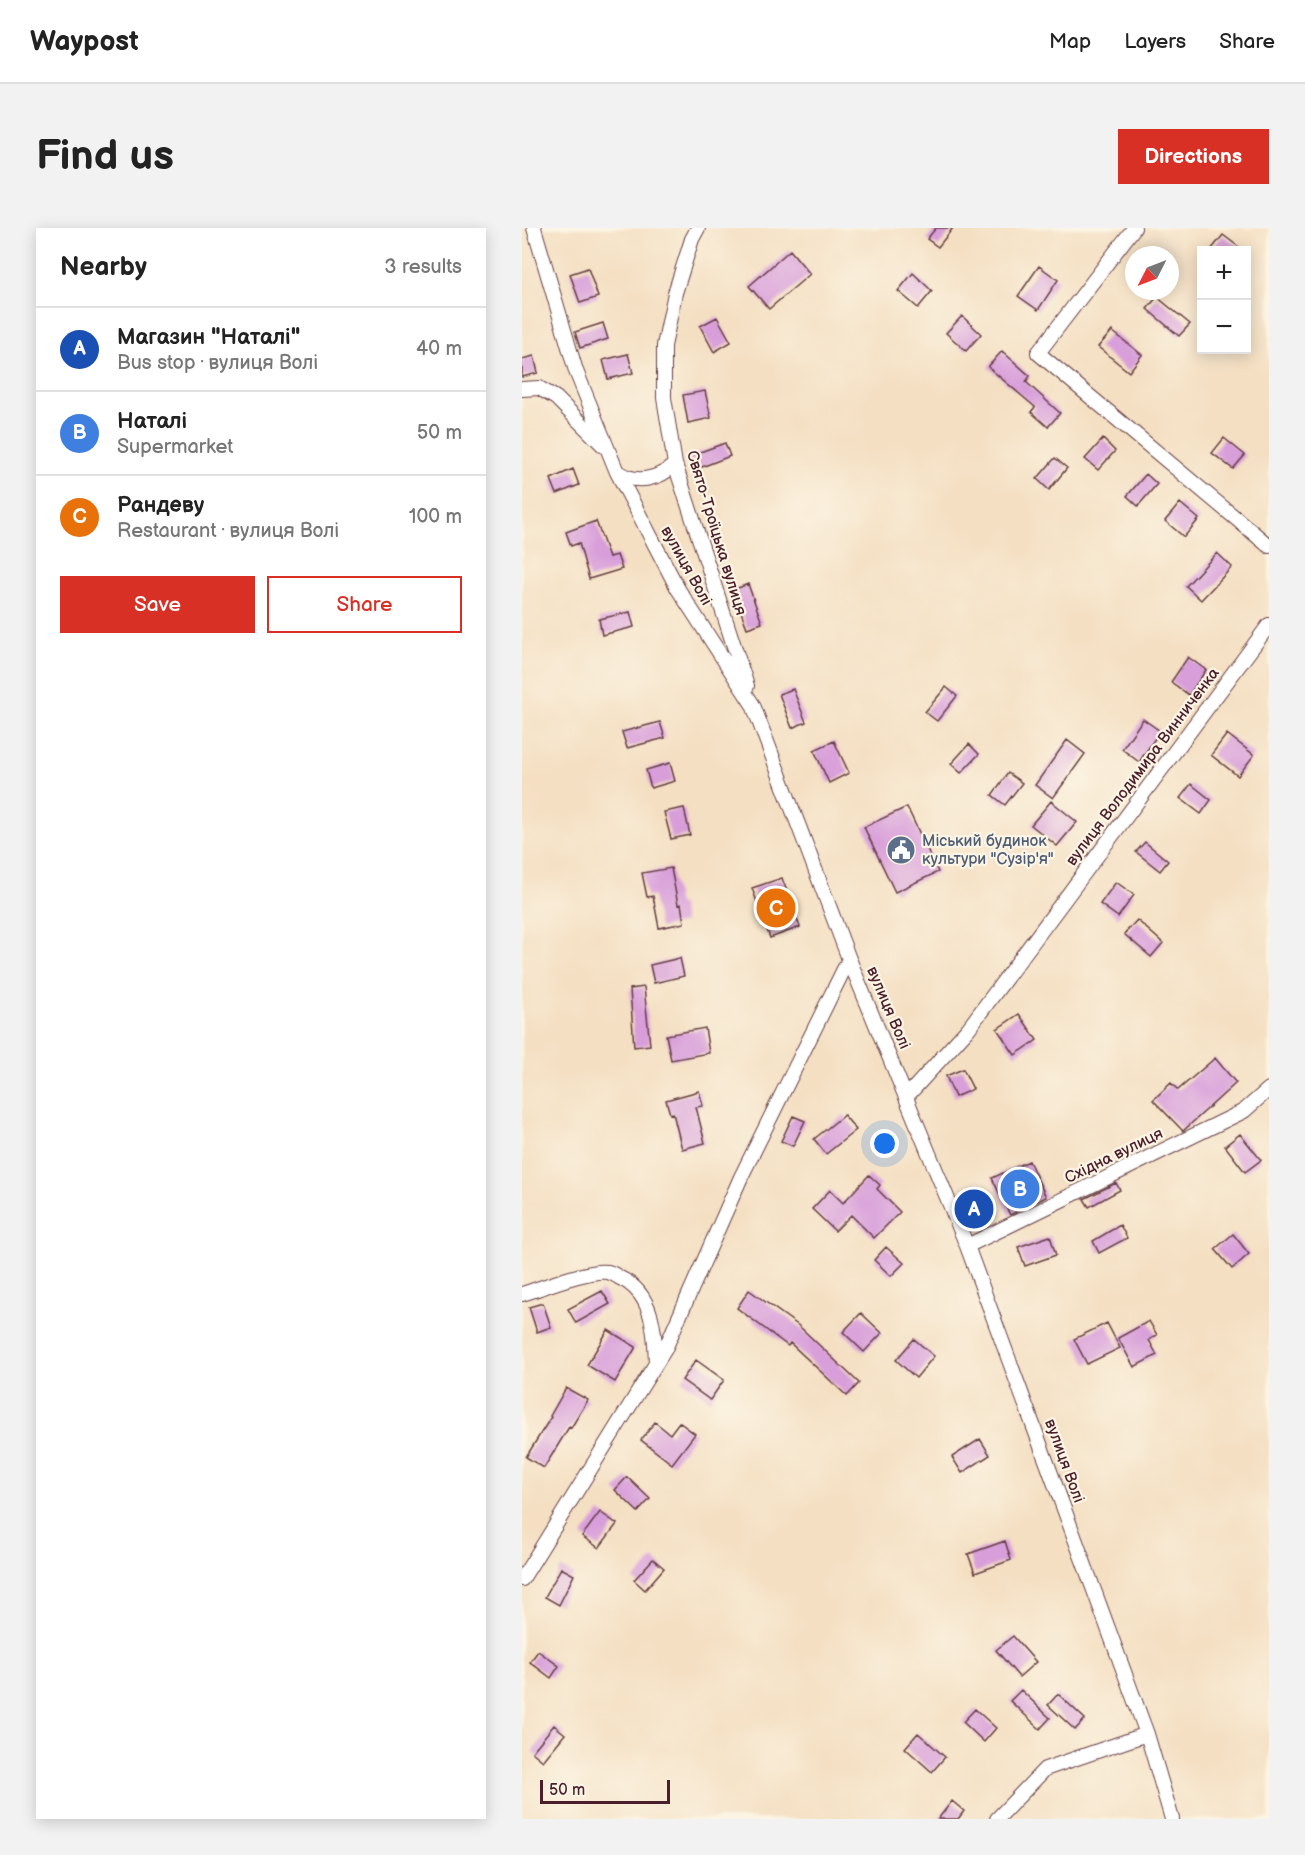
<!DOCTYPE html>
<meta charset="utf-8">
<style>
:root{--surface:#fff;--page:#f2f2f2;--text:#222;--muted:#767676;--line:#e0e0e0;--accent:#d93025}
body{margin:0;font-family:"Balsamiq Sans",sans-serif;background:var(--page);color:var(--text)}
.controls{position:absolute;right:18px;top:18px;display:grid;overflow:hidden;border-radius:0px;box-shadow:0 3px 15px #0003}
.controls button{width:54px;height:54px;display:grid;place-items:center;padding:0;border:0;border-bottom:2px solid var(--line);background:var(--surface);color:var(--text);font:30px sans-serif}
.compass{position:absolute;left:603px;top:18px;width:54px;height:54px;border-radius:50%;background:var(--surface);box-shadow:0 3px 15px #0003;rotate:228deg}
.scale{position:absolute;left:18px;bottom:15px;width:130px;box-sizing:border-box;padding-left:6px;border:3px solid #4a1f2b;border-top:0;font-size:16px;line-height:21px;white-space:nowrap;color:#4a1f2b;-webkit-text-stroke:4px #fcf5e5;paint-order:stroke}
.you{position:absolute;left:363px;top:916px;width:21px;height:21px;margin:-15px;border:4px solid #fff;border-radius:50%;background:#1a73e8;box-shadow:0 0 0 9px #1a73e833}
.badge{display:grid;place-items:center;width:39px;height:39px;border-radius:50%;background:var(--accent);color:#fff;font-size:20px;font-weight:700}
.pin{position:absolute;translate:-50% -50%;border:3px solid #fff;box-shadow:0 2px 6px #0006}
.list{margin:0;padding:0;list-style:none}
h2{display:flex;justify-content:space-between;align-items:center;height:78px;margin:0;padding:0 24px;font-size:26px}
h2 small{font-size:20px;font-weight:400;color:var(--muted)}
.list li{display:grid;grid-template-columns:39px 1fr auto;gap:18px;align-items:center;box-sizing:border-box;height:84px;padding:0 24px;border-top:2px solid var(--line)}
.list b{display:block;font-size:22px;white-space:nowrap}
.list p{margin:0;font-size:20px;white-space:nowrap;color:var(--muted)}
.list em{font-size:20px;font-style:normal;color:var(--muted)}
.actions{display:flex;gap:12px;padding:18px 24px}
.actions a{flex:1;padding:14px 0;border:2px solid var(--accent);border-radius:0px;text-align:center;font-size:21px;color:var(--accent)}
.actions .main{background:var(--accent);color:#fff}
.map{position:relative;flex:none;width:747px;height:1591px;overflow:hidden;border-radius:0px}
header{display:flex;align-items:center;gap:36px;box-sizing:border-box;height:84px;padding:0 30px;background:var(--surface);border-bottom:2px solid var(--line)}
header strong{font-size:28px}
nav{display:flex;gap:33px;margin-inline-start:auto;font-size:21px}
.intro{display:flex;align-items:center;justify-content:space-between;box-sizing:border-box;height:144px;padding:0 36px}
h1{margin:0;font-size:42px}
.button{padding:15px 27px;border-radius:0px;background:var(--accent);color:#fff;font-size:21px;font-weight:700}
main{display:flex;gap:36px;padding:0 36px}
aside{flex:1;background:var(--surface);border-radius:0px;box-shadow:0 3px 15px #0003}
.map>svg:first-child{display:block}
.building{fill:#d89eda}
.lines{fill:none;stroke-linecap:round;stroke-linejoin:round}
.minor-casing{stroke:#643c42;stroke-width:16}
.minor{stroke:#fff;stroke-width:14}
.labels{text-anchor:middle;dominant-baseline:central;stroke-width:4.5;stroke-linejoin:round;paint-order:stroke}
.street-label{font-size:16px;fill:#4a1f2b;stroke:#fcf5e5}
.service-label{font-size:16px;fill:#4e5e75;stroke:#fcf5e5;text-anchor:start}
</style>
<header>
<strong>Waypost</strong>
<nav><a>Map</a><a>Layers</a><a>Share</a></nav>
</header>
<div class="intro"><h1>Find us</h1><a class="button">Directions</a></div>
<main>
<aside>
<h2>Nearby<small>3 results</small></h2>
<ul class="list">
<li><span class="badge" style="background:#1a4fb4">A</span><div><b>Магазин &quot;Наталі&quot;</b><p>Bus stop · вулиця Волі</p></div><em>40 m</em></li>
<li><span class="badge" style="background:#3f7fe0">B</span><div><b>Наталі</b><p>Supermarket</p></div><em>50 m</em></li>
<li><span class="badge" style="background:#e8710a">C</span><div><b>Рандеву</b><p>Restaurant · вулиця Волі</p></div><em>100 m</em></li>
</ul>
<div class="actions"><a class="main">Save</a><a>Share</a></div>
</aside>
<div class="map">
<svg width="747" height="1591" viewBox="0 0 747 1591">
<rect width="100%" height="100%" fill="#fcf5e5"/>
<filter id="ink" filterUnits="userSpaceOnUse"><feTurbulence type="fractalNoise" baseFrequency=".0167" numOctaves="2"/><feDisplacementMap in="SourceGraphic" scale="12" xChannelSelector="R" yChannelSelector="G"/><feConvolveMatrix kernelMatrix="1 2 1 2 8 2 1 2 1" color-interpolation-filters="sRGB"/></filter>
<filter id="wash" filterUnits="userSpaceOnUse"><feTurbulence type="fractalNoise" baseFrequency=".008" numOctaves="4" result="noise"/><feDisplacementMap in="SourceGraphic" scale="24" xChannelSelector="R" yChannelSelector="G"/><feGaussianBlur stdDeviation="1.35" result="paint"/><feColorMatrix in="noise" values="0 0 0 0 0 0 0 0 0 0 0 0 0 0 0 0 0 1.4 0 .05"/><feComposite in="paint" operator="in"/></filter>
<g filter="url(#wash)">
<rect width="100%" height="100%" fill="#f4dfc2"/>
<g id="blocks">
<path class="building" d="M 414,0 L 431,0 L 416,19 L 405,11 Z
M 701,7 L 721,22 L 689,22 Z
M 268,22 L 288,46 L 247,81 L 227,58 Z
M 517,38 L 536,52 L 516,82 L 496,68 Z
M 66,40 L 76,69 L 58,75 L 48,46 Z
M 391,45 L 410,63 L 396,80 L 376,63 Z
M 635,69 L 668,96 L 657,108 L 625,81 Z
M 440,88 L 459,106 L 444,123 L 424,105 Z
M 195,89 L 209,114 L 192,124 L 178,98 Z
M 81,95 L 86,111 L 58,120 L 53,104 Z
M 590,103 L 620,127 L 607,144 L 576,119 Z
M 480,123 L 508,148 L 504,154 L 538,185 L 526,199 L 509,184 L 513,179 L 466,139 Z
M 106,126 L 111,145 L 86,151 L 81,132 Z
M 12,128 L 16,145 L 0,149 L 0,131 Z
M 183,163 L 189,190 L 166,195 L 161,167 Z
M 702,210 L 723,227 L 711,241 L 690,225 Z
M 581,211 L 593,223 L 576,242 L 563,231 Z
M 203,215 L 208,228 L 172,242 L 167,228 Z
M 533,230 L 545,240 L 527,262 L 515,251 Z
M 51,241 L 57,257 L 35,266 L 29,251 Z
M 624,246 L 635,256 L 616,278 L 605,268 Z
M 658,275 L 677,291 L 662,309 L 643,293 Z
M 74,293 L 87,329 L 95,327 L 100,341 L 67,351 L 57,315 L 49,318 L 44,304 Z
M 695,325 L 710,339 L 679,372 L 664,358 Z
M 226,356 L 240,395 L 225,400 L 211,362 Z
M 108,384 L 112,399 L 80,407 L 77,391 Z
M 666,429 L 684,442 L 667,467 L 649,454 Z
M 424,459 L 435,468 L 415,493 L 403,484 Z
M 271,461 L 284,494 L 270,500 L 257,466 Z
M 621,491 L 638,503 L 617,534 L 600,521 Z
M 138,494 L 143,510 L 105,520 L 100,504 Z
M 705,506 L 732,527 L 716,548 L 689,527 Z
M 545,512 L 563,526 L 531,570 L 513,557 Z
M 312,513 L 327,545 L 307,555 L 292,522 Z
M 447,516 L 457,526 L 439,545 L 429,536 Z
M 148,535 L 153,553 L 129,560 L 124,542 Z
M 486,545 L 500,555 L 483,577 L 470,567 Z
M 669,556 L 689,572 L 679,586 L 658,570 Z
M 529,573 L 555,594 L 535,618 L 509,597 Z
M 385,579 L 416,644 L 373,664 L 342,599 Z
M 162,580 L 168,607 L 149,611 L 142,584 Z
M 623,614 L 646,633 L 638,643 L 614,624 Z
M 149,640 L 156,677 L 159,676 L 162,695 L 137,700 L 131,668 L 125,669 L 120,645 Z
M 260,650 L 278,699 L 248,710 L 230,660 Z
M 594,654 L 612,667 L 596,689 L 578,676 Z
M 615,692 L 641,715 L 629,729 L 602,706 Z
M 158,730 L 162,748 L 132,755 L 128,737 Z
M 122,759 L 128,817 L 112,819 L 108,761 Z
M 497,786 L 515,812 L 493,827 L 475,801 Z
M 183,800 L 187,825 L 149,832 L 144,807 Z
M 693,830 L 714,855 L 661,903 L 631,872 L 649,855 L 656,862 Z
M 441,841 L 451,861 L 433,869 L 424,848 Z
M 177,863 L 181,878 L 174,879 L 183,915 L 160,921 L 151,885 L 148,886 L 144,872 Z
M 322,887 L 334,902 L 304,926 L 292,911 Z
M 271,888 L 283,893 L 271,918 L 259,913 Z
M 718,906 L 739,932 L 723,944 L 703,918 Z
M 507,933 L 524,969 L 488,987 L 470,950 Z
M 347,947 L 358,957 L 355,961 L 378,984 L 352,1010 L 329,987 L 313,1003 L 290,981 L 308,962 L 321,975 Z
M 594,955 L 598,962 L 567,979 L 562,971 Z
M 598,997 L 605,1010 L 577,1025 L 571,1013 Z
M 711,1006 L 727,1026 L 710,1041 L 693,1021 Z
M 528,1008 L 534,1027 L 503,1038 L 496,1019 Z
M 364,1019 L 382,1035 L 369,1048 L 352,1032 Z
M 227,1062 L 277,1098 L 337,1155 L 325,1168 L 268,1115 L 266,1118 L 215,1080 Z
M 80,1063 L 88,1076 L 54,1095 L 46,1081 Z
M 21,1075 L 29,1099 L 15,1104 L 7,1079 Z
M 339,1085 L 360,1105 L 342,1124 L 321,1104 Z
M 627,1093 L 635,1107 L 627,1112 L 635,1127 L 612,1139 L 596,1110 Z
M 585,1095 L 598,1120 L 565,1136 L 552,1111 Z
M 86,1102 L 114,1119 L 93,1154 L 65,1137 Z
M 392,1111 L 412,1128 L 394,1150 L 374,1132 Z
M 174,1132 L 202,1152 L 188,1172 L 160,1152 Z
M 44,1160 L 66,1172 L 49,1200 L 47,1199 L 22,1240 L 4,1229 L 29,1189 L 28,1188 Z
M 133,1194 L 148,1206 L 157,1194 L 173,1206 L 150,1236 L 119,1212 Z
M 458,1211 L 468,1227 L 440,1245 L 430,1229 Z
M 105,1249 L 128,1271 L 116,1284 L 93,1262 Z
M 78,1284 L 95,1296 L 77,1320 L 60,1308 Z
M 483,1313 L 489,1332 L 453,1345 L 446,1326 Z
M 131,1331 L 142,1340 L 123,1362 L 112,1352 Z
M 39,1340 L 52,1347 L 37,1377 L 23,1369 Z
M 491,1408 L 514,1434 L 497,1449 L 474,1422 Z
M 16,1423 L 37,1438 L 29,1450 L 8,1434 Z
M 499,1462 L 528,1490 L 518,1501 L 488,1473 Z
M 536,1466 L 563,1491 L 553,1502 L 526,1477 Z
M 453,1481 L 474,1500 L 462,1514 L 441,1494 Z
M 32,1497 L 43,1506 L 21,1533 L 10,1524 Z
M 396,1505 L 423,1529 L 410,1544 L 383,1520 Z
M 430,1573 L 442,1583 L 436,1591 L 416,1591 Z"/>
</g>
</g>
<g filter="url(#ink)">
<use href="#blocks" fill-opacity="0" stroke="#643c42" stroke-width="1.5"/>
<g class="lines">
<g class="minor-casing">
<path id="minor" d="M 12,0 L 54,143 L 95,244 L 156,361 L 231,477 L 327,731 L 445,1018 L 625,1506 L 650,1591
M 176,0 L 170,11 L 153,65 L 142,118 L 142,170 L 153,236 L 225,458
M 612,0 L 516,125 L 747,318
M 0,161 L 17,160 L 34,170 L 82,218
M 96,244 C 114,257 138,251 153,236
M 385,868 L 446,801 L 747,397
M 445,1018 L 722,883 L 747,861
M 0,1066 C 20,1060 66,1041 86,1044 C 90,1045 95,1048 98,1050 C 131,1065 133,1103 134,1135
M 0,1351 L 143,1121 L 219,949 L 327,731
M 475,1591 L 523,1541 L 625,1506"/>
</g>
<use href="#minor" class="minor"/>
</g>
</g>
<defs>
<g id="civic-disc" transform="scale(1.5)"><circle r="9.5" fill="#5c6f8a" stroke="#fcf5e5"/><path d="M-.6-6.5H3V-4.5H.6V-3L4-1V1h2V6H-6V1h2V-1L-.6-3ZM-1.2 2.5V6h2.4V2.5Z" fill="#fff"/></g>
</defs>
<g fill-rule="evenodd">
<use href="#civic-disc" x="379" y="622"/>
</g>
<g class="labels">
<g class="street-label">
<text transform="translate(194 305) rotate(73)">Свято-Троїцька вулиця</text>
<text transform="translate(164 338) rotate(61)">вулиця Волі</text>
<text transform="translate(621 539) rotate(-53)">вулиця Володимира Винниченка</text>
<text transform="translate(366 780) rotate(67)">вулиця Волі</text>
<text transform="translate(592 928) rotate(-26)">Східна вулиця</text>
<text transform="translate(542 1233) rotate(70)">вулиця Волі</text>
</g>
<g class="service-label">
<text x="400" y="613">Міський будинок<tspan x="400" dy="18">культури "Сузір'я"</tspan></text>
</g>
</g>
</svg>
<div class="controls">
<button>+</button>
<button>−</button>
</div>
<svg class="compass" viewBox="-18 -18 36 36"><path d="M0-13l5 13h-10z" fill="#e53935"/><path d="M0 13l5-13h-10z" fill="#767676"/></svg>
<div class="scale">50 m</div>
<div class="you"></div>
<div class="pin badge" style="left:452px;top:981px;background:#1a4fb4">A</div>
<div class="pin badge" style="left:498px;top:961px;background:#3f7fe0">B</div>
<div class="pin badge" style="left:254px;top:680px;background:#e8710a">C</div>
</div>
</main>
